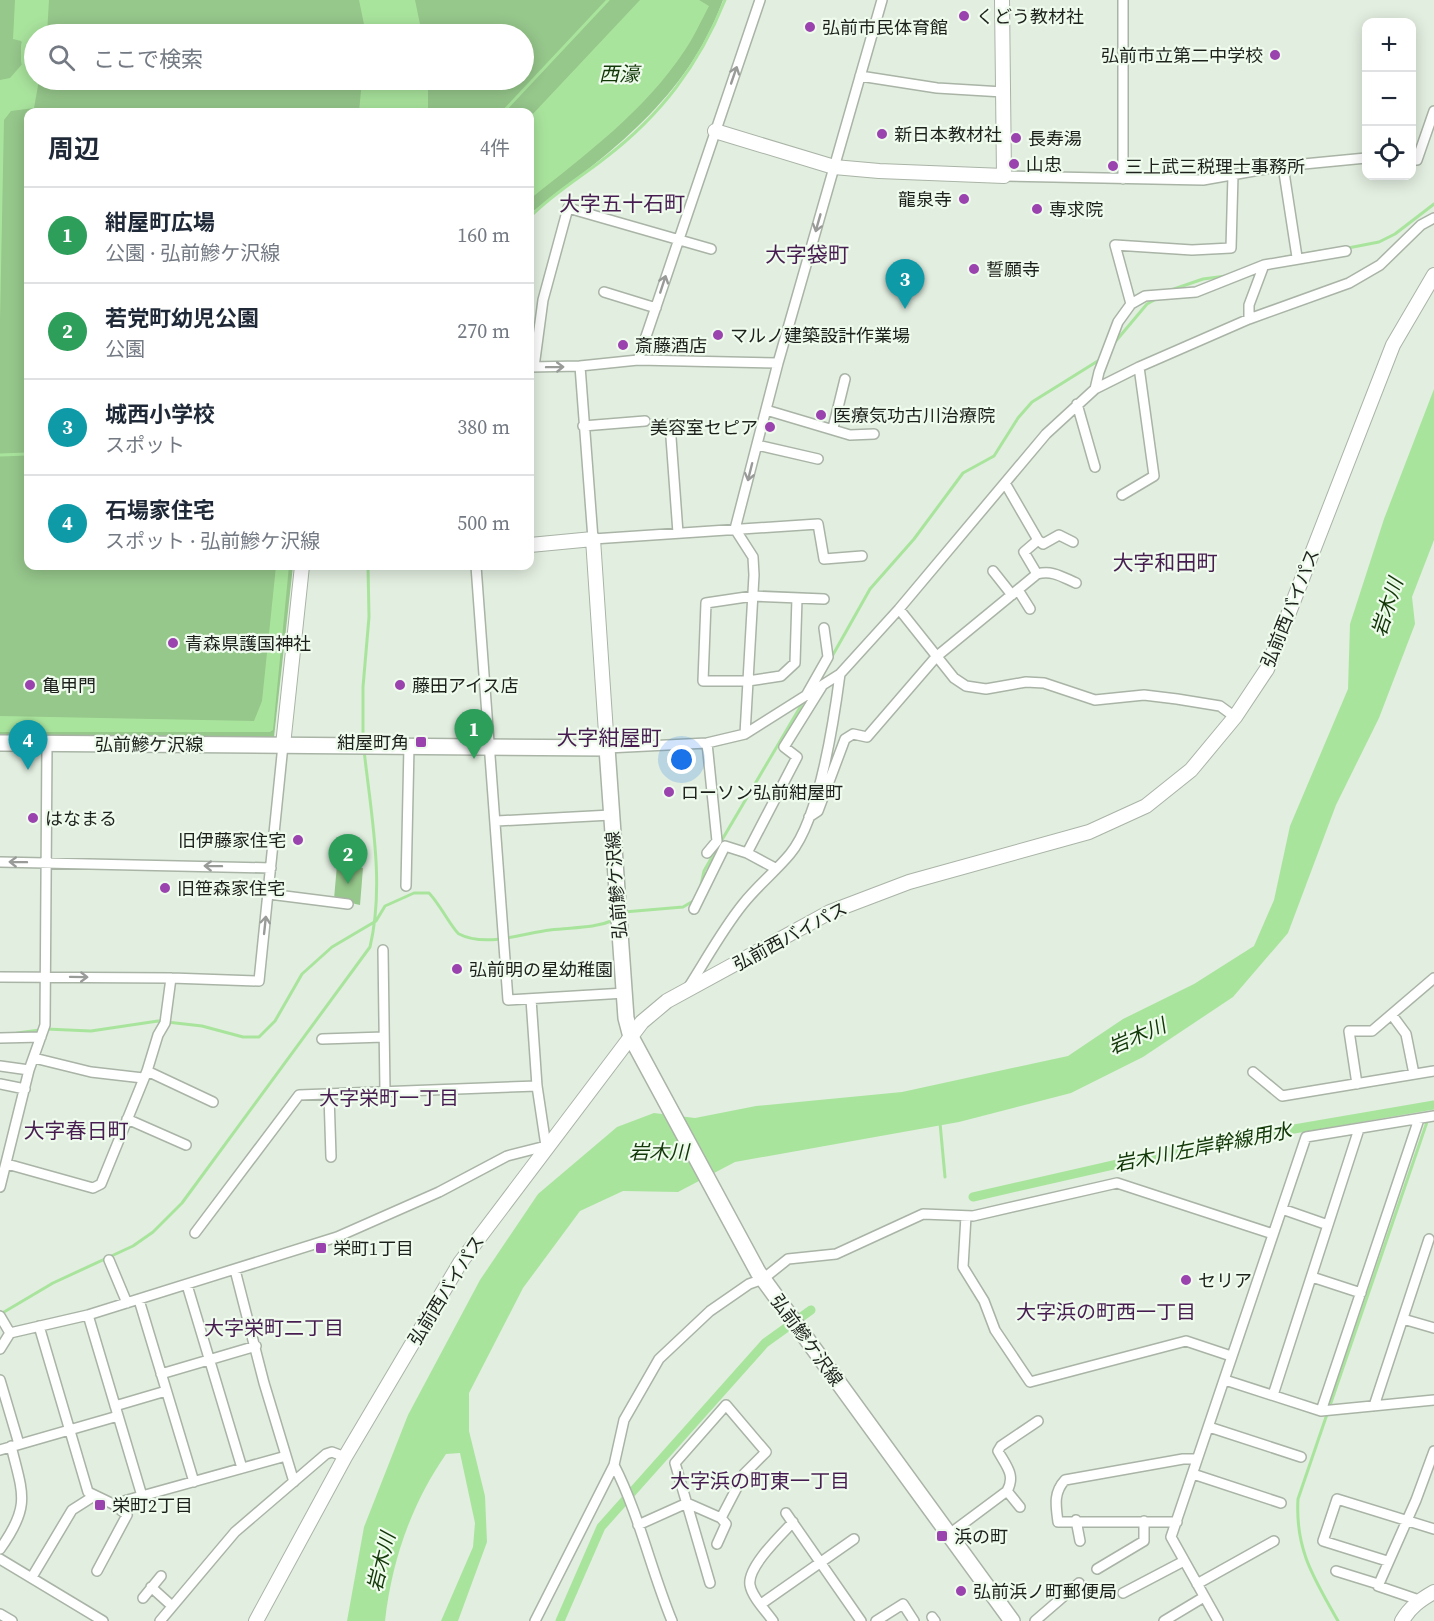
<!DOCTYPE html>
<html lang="ja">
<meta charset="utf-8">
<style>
:root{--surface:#fff;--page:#f2f2f3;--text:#1f2937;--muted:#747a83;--line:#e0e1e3;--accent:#0f766e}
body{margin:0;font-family:"Source Serif 4","Noto Sans JP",serif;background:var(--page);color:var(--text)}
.controls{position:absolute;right:18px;top:18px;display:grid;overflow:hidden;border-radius:12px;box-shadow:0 3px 15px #0003}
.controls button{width:54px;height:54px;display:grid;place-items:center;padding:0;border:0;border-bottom:2px solid var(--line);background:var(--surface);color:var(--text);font:30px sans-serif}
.you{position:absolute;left:682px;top:760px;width:21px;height:21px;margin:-15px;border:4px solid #fff;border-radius:50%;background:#1a73e8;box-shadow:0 0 0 9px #1a73e833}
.badge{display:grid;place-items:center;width:39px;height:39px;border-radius:50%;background:var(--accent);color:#fff;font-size:20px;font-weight:700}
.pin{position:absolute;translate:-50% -50px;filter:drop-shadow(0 2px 3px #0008)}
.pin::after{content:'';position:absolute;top:32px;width:21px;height:18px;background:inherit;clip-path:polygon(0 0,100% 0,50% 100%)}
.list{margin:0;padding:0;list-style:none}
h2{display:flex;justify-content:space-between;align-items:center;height:78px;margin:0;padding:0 24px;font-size:26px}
h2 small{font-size:20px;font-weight:400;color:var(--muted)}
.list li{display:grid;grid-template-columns:39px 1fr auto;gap:18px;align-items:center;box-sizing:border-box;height:96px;padding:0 24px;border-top:2px solid var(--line)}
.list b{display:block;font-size:22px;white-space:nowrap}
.list p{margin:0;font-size:20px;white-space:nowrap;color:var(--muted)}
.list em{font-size:20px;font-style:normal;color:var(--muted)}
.icon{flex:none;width:33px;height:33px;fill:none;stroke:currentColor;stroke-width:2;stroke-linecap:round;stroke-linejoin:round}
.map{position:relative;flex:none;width:1434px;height:1621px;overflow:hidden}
.search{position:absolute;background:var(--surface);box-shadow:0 3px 15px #0003;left:24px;top:24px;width:510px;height:66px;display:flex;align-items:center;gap:15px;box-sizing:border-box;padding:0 21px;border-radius:33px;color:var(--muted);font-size:22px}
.panel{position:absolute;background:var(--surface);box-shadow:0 3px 15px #0003;left:24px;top:108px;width:510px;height:462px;border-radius:12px}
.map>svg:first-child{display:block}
.green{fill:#96c78b;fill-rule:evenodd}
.water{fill:#a9e49d}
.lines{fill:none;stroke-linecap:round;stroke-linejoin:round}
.stream{stroke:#a9e49d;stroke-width:3}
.canal{stroke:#a9e49d;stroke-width:9}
.river{stroke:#a9e49d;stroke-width:16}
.street-casing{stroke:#a9b4a6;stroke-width:12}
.secondary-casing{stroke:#a9b4a6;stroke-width:16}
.primary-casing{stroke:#a9b4a6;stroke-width:18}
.street{stroke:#fff;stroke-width:9}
.secondary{stroke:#fff;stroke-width:14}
.primary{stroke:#fff;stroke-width:15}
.oneway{stroke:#999b99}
.poi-dot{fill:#9a42ae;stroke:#effbed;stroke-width:2}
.labels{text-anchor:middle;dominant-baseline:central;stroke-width:4.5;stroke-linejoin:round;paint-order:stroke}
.poi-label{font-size:18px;fill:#1d211c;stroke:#effbed;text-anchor:start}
.street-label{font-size:18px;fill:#1d211c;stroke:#effbed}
.water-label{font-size:20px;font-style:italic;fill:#113707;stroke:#effbed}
.neighbourhood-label{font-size:20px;fill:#471d51;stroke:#effbed}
.quarter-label{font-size:21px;fill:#471d51;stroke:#effbed}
</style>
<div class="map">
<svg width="1434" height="1621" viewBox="0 0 1434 1621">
<rect width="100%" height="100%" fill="#e2eee0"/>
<path class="green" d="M 0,0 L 723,0 C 687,99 610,153 530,214 L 530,112 L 28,112 L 28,566 L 293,566 L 274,737 L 0,736 ZM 34,34 L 524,34 L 524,80 L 34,80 Z
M 337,865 L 363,868 L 360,905 L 334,899 Z"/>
<path class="water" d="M 15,0 L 49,0 L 47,34 L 34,34 L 31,46 L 24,46 L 21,41 L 13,39 Z
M 359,0 L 415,0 L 422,34 L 366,34 Z
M 640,0 L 699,0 L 709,6 C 701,21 694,37 685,50 C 645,111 585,155 530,199 L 530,117 Z
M 32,61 L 34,80 L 39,80 L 34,108 L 11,111 L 4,120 L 0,321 L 0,80 L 10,78 L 24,62 Z
M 362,80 L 428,80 L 428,112 L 359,112 Z
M 1434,389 L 1434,540 L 1412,597 L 1415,624 L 1379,718 L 1336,805 L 1288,933 L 1233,997 L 1143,1057 L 1071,1093 L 959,1122 L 735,1162 L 678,1192 L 623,1191 L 580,1211 L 523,1288 L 469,1393 L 469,1431 L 485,1496 L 487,1542 L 458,1621 L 441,1621 L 473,1547 L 475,1523 L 460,1453 L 446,1454 C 411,1505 392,1560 385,1621 L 347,1621 L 364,1527 L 408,1415 L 480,1280 L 538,1194 L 617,1127 L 654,1113 L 695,1118 L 756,1106 L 902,1092 L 1068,1056 L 1123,1019 L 1194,984 L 1254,946 L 1274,900 L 1290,826 L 1348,689 L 1350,624 L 1384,519 Z
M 276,566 L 289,566 L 273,730 L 270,732 L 0,732 L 0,716 L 254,721 L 262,701 Z"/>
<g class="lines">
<path class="stream" d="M 503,112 L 608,0
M 530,217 C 551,195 581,177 605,158 C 661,115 699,65 725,0
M 1348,248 L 1379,242 L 1395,234 L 1434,204
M 1286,257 L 1327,250
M 1171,290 L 1203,279 L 1226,276
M 1115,342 L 1147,304 L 1158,298
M 0,455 L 28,454
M 830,660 L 870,589 L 914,539 L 963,473 L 994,456 L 1018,418 L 1032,402 L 1101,359
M 363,740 L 363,687 L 369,617 L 368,566
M 701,885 L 704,871 L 716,850 L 802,704
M 624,912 L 683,907 L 695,900
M 46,1029 L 91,1031 L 158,1021 L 202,1026 L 243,1037 L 259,1037 L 275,1021 L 302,974 L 332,947 L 376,921 L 385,906 L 414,893 L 429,893 C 439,903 453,930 459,934 C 486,948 524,933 550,930 C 573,927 593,929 614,920
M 17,1033 L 40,1030
M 940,1123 L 945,1177
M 4,1312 L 53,1283 L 133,1246 L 153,1232 L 182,1203 L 370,947 C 385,884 371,814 364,750
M 1338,1621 C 1314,1578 1295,1550 1298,1499 L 1428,1119"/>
<path class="canal" d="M 973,1197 L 1201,1145 L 1434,1105
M 560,1621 L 601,1527 L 765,1343 L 811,1310"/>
<path class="river" d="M 29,46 L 29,61"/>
<g class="street-casing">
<path id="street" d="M 860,76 L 937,88 L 1003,92
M 1412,160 L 1417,160 L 1434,111
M 1283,166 L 1297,257
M 1004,176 L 1203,180 L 1283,166 L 1366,158
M 1123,179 L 1123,0
M 604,292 L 656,308
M 1131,304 L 1115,245 L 1192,250 L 1231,248 L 1233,175
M 1249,319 L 1249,305 L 1264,265
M 638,360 L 760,0
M 778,363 L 638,360 L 580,366 L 593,539 L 818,524 L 824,559 L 862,556
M 530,367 L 580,366
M 534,367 L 543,300 L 568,208 L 711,249
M 1095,389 L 1099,372 L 1118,322 L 1131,304 L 1145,296 L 1196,292 L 1264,265 L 1346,251
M 1077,404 L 1095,467
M 766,410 L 850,435 L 874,434
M 670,424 L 678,533
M 583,426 L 645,421
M 833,428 L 845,379
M 757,445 L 818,459
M 1005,483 L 1038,540 L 1043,544 L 1059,535 L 1073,542
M 1122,495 L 1154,476 L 1139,367
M 476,566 L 508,1000 L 625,993
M 993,571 L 1012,595
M 1037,574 C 1053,570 1062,577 1076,583
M 1018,590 L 1030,609
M 797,598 L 795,663 L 781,676 L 748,681 L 703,681 L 706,603 L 753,596 L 824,599
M 899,609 L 954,678 L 966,686 L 986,689 L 1026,682 L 1044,683 L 1095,700 L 1144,695 L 1177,699 L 1220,706 L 1235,717
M 807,694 L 828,657 L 824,628
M 745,734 L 754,575 L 753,557 L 735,529 L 778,363 L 882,0
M 607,748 L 707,743 L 745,734 L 840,674 L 899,609 L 1046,434 L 1095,389 L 1139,367 L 1249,319 L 1349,283 L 1380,265 L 1421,225 L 1434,218
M 809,817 L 818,811 L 845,739 L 853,734 L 867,737 L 936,657 L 1037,574 L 1024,552 L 1038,540
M 497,821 L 611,815
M 707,853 L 717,841 L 707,743
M 747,853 L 797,757 L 784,747 L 822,686
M 0,862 L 271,868
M 406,886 L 409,746
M 269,894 L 348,904
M 694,909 L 725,846 L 747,853 L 775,868
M 383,950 L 385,1091
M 0,977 L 171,978 L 259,981 L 283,745
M 688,988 C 706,960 722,930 743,904 C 757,886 776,871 790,854 C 819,819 834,720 840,674
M 1392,1015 L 1406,1034 L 1414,1074
M 0,1038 L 41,1037
M 322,1039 L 384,1037
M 34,1058 L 91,1072 L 143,1078
M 0,1066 L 29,1070
M 147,1071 L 213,1102
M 1253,1072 L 1282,1096 L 1434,1071
M 0,1084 L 25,1089
M 1357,1084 L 1349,1031 L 1372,1031 L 1434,978
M 329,1095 L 331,1157
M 127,1119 L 186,1145
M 7,1164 L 93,1188 L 101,1184 L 147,1071 L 158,1035 L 165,1023 L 171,978
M 0,1187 L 29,1070 L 45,1025 L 47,744
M 1282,1209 L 1328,1225
M 966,1216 L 963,1267 L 984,1301 L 995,1330 L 1030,1382 L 1186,1341 L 1228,1355
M 195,1233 L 299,1095 L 537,1086
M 109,1260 L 127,1303
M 235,1270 L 264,1383 L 294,1482
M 1312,1277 L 1361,1293
M 187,1285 L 242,1468
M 139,1300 L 194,1482
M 88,1315 L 142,1496
M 0,1316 L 10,1333
M 1403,1319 L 1434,1328
M 39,1326 L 88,1492 L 113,1504 L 286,1456
M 0,1349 L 10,1333 L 88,1315 L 337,1237 L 439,1192 L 507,1156 L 546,1146 L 537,1086 L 531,999
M 161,1374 L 256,1346
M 0,1380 L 19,1444
M 1225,1380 L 1321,1411 L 1434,1400
M 1273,1395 L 1359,1129
M 115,1406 L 166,1391
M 1374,1406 L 1429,1239
M 1321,1411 L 1419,1119
M 1209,1427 L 1301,1457
M 0,1450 L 118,1416
M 614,1465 C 639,1514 651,1570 672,1621
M 1193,1474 L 1281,1503
M 1007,1491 L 1020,1507
M 786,1513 L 861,1621
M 1076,1520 L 1080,1541
M 1177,1522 L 1058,1522 C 1056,1506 1053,1493 1065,1480 L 1183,1459 L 1197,1459
M 638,1525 L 687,1503 L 721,1518 L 744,1474 L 766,1452 L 726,1405 L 675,1463 L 710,1583
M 948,1535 L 1007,1491 C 1016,1475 1006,1466 998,1451 L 1001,1446 L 1038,1421
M 717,1544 L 726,1524 L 721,1518
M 0,1549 C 31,1506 23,1494 11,1446
M 0,1559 L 103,1621
M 1387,1561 L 1323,1541 L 1337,1499 L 1434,1529
M 1097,1569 L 1144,1541 L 1144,1521
M 97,1571 L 127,1515 L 113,1504
M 1336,1571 L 1378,1584
M 32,1577 L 72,1510 L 94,1496
M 1197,1584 L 1274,1541
M 151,1587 L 172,1606
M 1123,1593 L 1184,1561
M 143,1598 L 161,1576
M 1419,1600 L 1378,1586 L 1416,1500 L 1434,1451
M 761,1604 L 854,1539
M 0,1614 L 12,1621
M 932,1617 L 935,1621
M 160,1621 L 235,1532 L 326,1454 L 332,1452 L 345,1457
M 535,1621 L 614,1465 L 624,1420 L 659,1359 L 710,1311 L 749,1284 L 763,1279 L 788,1259 L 836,1254 L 923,1214 L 973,1216 L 1117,1183 L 1273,1234
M 773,1621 C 766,1611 752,1597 750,1585 C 747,1567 781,1535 793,1522
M 876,1621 L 903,1604 L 914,1621
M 1035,1621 L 1079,1583
M 1164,1621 L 1204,1597
M 1218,1621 L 1171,1537 L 1306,1137 L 1434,1116"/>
</g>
<g class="secondary-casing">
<path id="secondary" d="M 715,131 L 834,167 L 879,171 L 1004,176 L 1002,0
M 530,545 L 593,539 L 607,748
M 283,745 L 302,566
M 256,1621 L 345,1457 L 460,1263 L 642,1022 L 667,1001 L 830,912 L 909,882 L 1089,832 L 1146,806 L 1191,770 L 1235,717 L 1267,669 L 1393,345 L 1434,275
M 1402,1621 C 1410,1607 1420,1600 1434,1592"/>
</g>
<g class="primary-casing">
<path id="primary" d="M 0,743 L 607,748 L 626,1018 L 631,1037 L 758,1272 L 1012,1621"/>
</g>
<use href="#street" class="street"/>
<use href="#secondary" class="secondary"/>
<use href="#primary" class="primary"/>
</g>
<defs><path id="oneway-shaft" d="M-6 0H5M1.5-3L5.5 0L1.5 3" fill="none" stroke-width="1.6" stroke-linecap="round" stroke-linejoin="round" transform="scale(1.5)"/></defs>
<g class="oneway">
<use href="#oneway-shaft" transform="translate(734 75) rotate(-71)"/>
<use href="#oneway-shaft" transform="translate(818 223) rotate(106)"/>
<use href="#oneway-shaft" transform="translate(663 284) rotate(-72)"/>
<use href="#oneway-shaft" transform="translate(555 367) rotate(-1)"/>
<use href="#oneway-shaft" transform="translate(750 472) rotate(104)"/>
<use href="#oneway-shaft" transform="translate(18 862) rotate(-179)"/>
<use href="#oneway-shaft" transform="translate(213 866) rotate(-179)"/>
<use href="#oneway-shaft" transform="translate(265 925) rotate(-84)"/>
<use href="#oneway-shaft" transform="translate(79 977) rotate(1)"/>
</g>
<g class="poi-dot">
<circle cx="964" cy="16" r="6"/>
<circle cx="810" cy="27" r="6"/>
<circle cx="1275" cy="55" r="6"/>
<circle cx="882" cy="134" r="6"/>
<circle cx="1016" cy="138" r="6"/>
<circle cx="1014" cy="164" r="6"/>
<circle cx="1113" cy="166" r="6"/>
<circle cx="964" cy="199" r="6"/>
<circle cx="1037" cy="209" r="6"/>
<circle cx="974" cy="269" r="6"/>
<circle cx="718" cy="335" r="6"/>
<circle cx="623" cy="345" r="6"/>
<circle cx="821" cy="415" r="6"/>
<circle cx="770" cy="427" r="6"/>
<circle cx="173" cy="643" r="6"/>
<circle cx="30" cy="685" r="6"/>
<circle cx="400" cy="685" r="6"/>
<rect x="415" y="736" width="12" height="12" rx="3"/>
<circle cx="669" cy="792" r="6"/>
<circle cx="33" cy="818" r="6"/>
<circle cx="298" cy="840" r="6"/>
<circle cx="165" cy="888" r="6"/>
<circle cx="457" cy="969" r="6"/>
<rect x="315" y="1242" width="12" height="12" rx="3"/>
<circle cx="1186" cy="1280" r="6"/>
<rect x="94" y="1499" width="12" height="12" rx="3"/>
<rect x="936" y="1530" width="12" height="12" rx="3"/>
<circle cx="961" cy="1591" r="6"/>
</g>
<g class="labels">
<g class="poi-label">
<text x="976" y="16">くどう教材社</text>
<text x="822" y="27">弘前市民体育館</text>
<text x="1263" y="55" text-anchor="end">弘前市立第二中学校</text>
<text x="894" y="134">新日本教材社</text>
<text x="1028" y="138">長寿湯</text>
<text x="1026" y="164">山忠</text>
<text x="1125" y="166">三上武三税理士事務所</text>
<text x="952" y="199" text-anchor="end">龍泉寺</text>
<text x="1049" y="209">専求院</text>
<text x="986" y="269">誓願寺</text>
<text x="730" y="335">マルノ建築設計作業場</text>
<text x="635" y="345">斎藤酒店</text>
<text x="833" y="415">医療気功古川治療院</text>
<text x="758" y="427" text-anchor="end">美容室セピア</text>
<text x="185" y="643">青森県護国神社</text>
<text x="42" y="685">亀甲門</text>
<text x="412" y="685">藤田アイス店</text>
<text x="409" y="742" text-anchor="end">紺屋町角</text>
<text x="681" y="792">ローソン弘前紺屋町</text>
<text x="45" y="818">はなまる</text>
<text x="286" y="840" text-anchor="end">旧伊藤家住宅</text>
<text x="177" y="888">旧笹森家住宅</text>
<text x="469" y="969">弘前明の星幼稚園</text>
<text x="333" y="1248">栄町1丁目</text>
<text x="1198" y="1280">セリア</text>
<text x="112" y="1505">栄町2丁目</text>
<text x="954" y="1536">浜の町</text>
<text x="973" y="1591">弘前浜ノ町郵便局</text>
</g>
<g class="street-label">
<text transform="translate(1290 608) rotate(-68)">弘前西バイパス</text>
<text x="149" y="744">弘前鰺ケ沢線</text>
<text transform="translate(616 885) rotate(-94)">弘前鰺ケ沢線</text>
<text transform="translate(790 936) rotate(-28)">弘前西バイパス</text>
<text transform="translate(446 1290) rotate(-58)">弘前西バイパス</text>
<text transform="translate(807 1340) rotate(54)">弘前鰺ケ沢線</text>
</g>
<g class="water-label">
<text x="619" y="74">西濠</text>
<text transform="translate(1387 607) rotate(-72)">岩木川</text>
<text transform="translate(1137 1036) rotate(-23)">岩木川</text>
<text transform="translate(1203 1147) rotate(-11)">岩木川左岸幹線用水</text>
<text x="659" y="1152">岩木川</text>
<text transform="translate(381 1562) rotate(-76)">岩木川</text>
</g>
<g class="neighbourhood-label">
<text x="389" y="1098">大字栄町一丁目</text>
<text x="1106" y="1312">大字浜の町西一丁目</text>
<text x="274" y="1328">大字栄町二丁目</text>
<text x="760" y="1481">大字浜の町東一丁目</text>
</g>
<g class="quarter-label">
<text x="622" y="203">大字五十石町</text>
<text x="807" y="254">大字袋町</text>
<text x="1165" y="562">大字和田町</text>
<text x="609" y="737">大字紺屋町</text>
<text x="76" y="1130">大字春日町</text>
</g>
</g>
</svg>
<div class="controls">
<button>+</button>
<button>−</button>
<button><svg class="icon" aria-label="locate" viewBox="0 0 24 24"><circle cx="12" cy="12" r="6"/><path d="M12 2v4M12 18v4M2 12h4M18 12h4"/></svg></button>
</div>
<div class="you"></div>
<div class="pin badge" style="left:474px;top:759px;background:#2e9e5b">1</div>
<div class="pin badge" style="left:348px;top:884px;background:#2e9e5b">2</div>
<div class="pin badge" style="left:905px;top:309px;background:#0f9aa8">3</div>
<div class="pin badge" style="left:28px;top:770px;background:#0f9aa8">4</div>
<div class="search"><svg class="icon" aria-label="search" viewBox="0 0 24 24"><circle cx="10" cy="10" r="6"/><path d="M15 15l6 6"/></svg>ここで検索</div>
<section class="panel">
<h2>周辺<small>4件</small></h2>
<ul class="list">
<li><span class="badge" style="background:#2e9e5b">1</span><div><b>紺屋町広場</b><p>公園 · 弘前鰺ケ沢線</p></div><em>160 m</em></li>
<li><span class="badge" style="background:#2e9e5b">2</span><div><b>若党町幼児公園</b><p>公園</p></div><em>270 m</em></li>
<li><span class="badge" style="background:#0f9aa8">3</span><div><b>城西小学校</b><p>スポット</p></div><em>380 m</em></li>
<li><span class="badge" style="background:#0f9aa8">4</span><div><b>石場家住宅</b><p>スポット · 弘前鰺ケ沢線</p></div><em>500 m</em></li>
</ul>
</section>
</div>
